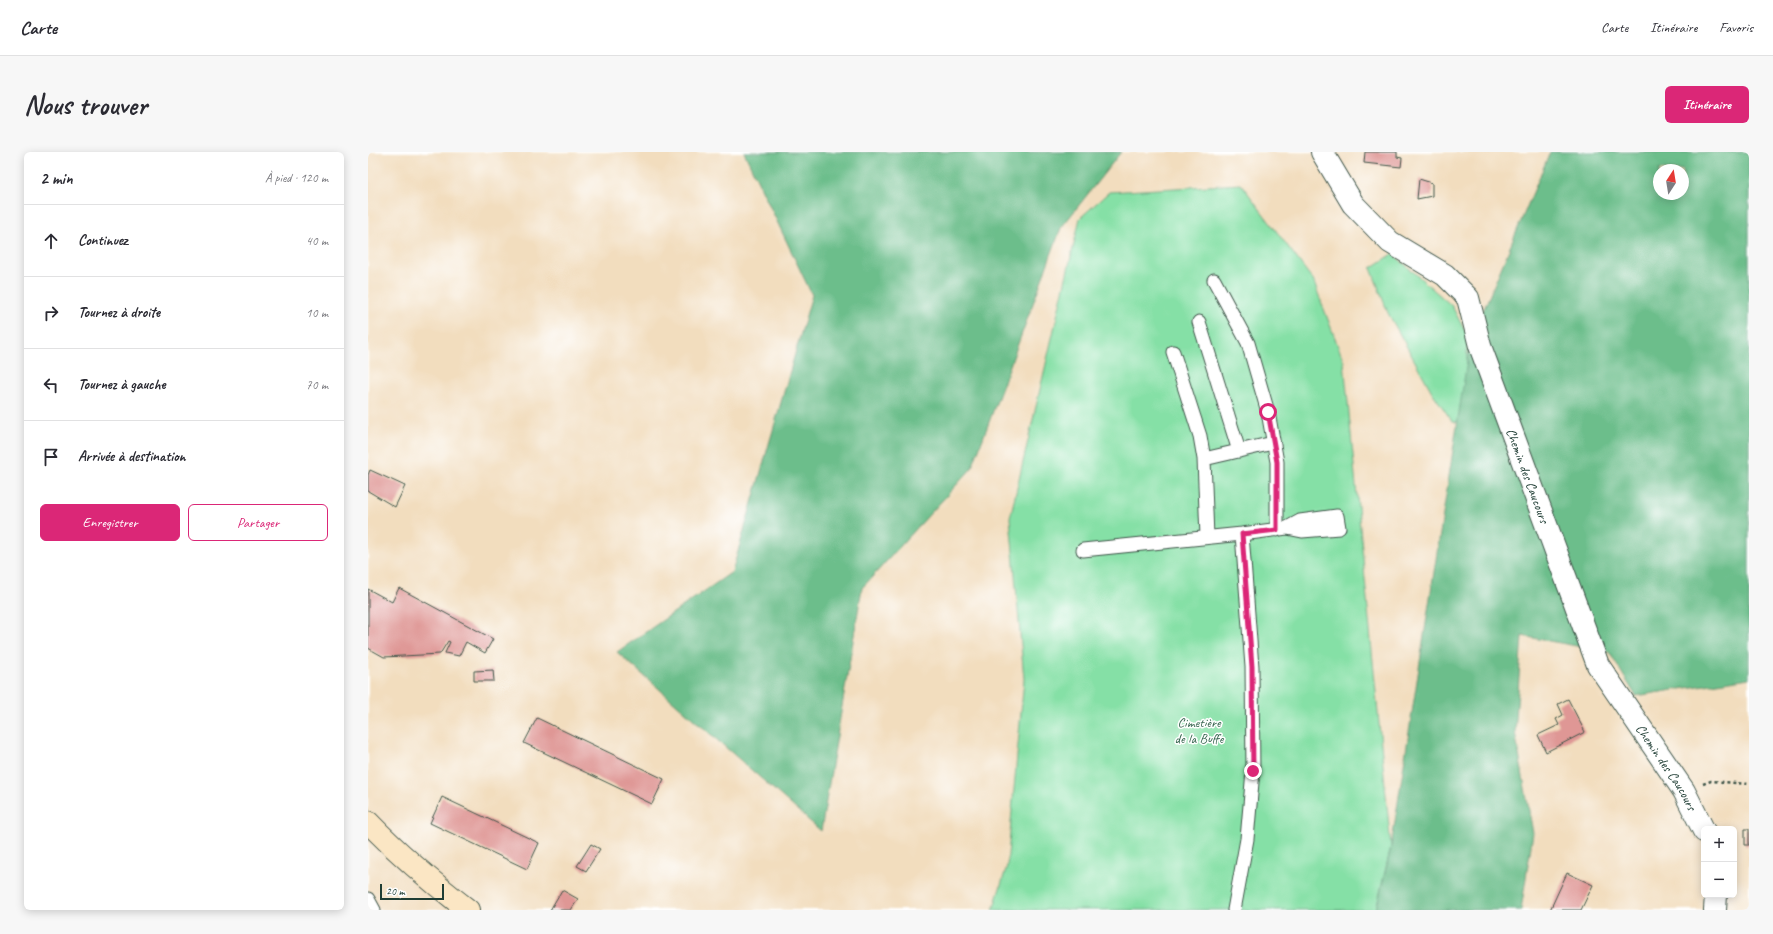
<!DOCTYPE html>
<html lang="fr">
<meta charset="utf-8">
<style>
:root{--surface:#fff;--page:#f7f7f7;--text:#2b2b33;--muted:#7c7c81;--line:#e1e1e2;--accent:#db2777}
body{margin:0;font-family:Caveat,sans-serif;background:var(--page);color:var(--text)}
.controls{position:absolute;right:12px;bottom:12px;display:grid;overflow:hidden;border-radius:6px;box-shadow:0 2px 10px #0003}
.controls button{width:36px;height:36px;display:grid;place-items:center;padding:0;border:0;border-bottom:1px solid var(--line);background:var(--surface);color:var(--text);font:20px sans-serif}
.compass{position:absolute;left:1285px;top:12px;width:36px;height:36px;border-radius:50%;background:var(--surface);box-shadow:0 2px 10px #0003;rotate:12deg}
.scale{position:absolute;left:12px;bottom:10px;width:64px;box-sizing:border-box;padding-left:4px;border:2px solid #1f3d34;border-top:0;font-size:11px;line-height:14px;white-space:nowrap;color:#1f3d34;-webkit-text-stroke:3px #fff;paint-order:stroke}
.stop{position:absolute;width:12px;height:12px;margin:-9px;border:3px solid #db2777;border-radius:50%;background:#fff}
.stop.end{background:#db2777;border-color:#fff;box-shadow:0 1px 4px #0008}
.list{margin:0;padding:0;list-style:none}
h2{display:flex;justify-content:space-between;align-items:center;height:52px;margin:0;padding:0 16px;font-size:17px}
h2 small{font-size:13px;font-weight:400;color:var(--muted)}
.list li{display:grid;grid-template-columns:26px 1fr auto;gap:12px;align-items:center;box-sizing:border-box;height:72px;padding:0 16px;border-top:1px solid var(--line)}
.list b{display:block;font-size:15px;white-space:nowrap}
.list em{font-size:13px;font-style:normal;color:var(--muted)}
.actions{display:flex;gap:8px;padding:12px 16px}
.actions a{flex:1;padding:9px 0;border:1px solid var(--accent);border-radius:6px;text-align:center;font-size:14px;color:var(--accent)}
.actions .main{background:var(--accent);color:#fff}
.icon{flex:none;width:22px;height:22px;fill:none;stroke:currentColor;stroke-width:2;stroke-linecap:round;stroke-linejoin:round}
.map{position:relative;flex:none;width:1381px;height:758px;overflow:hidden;border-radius:6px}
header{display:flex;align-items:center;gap:24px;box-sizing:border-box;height:56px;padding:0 20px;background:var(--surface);border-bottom:1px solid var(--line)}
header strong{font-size:19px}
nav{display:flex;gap:22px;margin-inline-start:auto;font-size:14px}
.intro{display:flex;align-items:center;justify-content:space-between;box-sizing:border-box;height:96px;padding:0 24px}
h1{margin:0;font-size:28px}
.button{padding:10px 18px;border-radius:6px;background:var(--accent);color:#fff;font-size:14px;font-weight:700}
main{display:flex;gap:24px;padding:0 24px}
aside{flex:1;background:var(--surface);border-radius:6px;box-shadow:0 2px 10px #0003}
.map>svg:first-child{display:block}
.green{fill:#85e0a6;stroke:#528e6d}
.forest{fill:#6cbe8b;stroke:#467e60;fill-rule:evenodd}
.building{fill:#df9795}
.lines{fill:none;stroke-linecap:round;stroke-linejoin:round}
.lane-casing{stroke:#3f5549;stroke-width:15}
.street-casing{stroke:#3f5549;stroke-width:24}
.secondary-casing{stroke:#3f5549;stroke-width:24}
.path{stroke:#3f5549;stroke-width:2.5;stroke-dasharray:3 3;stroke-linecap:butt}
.lane{stroke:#fff;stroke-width:13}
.street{stroke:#fff;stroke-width:22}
.secondary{stroke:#fbe6c4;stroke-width:22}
.route{stroke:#db2777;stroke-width:5}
.labels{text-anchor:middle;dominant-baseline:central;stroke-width:3;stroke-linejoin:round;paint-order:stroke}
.street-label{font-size:14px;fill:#1f3d34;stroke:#fff}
.park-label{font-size:14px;fill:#386650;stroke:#fff}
</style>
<header>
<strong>Carte</strong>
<nav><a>Carte</a><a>Itinéraire</a><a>Favoris</a></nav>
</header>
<div class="intro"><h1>Nous trouver</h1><a class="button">Itinéraire</a></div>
<main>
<aside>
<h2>2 min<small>À pied · 120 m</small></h2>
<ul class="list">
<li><svg class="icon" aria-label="ahead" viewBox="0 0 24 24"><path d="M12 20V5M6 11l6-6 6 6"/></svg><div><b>Continuez</b></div><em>40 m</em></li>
<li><svg class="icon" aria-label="right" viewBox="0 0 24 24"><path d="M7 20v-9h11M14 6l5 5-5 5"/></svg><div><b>Tournez à droite</b></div><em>10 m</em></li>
<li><svg class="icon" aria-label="left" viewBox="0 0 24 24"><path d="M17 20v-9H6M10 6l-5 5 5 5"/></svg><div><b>Tournez à gauche</b></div><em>70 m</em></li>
<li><svg class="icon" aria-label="arrive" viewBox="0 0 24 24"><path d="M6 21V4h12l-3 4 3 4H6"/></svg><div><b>Arrivée à destination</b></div></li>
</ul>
<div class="actions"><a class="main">Enregistrer</a><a>Partager</a></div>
</aside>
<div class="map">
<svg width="1381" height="758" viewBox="0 0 1381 758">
<rect width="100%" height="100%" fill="#fff"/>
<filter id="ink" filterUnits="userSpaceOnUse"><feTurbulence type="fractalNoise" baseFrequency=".025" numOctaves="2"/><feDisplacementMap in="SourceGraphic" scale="8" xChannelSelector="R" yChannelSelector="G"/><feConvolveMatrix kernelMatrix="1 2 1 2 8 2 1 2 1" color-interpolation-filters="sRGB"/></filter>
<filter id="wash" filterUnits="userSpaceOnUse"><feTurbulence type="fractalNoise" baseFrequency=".012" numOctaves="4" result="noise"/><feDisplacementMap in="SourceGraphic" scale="16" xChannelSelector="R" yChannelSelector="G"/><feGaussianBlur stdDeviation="0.9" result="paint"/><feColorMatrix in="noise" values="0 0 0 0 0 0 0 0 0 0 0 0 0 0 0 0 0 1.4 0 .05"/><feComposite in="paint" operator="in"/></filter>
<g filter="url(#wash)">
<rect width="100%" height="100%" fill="#f2ddbe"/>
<path class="green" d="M 873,32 L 945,128 L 976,210 L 1023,695 L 1008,758 L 625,758 L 639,714 L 656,527 L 642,366 L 712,66 L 741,40 Z
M 1025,102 L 1084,154 L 1099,183 L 1099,272 L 1084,269 L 1064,240 L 1020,161 L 1003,116 Z"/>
<path class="forest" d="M 376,0 L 753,0 L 693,76 L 604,316 L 494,436 L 453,679 L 249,500 L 364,420 L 444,143 Z
M 1182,0 L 1381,0 L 1381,526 L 1268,544 L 1241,500 L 1154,484 L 1147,580 L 1165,681 L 1153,758 L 1008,758 L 1023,695 L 1102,190 ZM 1291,18 L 1315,18 L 1315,42 L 1291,42 Z"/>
<g id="blocks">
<path class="building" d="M 997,0 L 1029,0 L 1029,5 L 1034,6 L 1033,15 L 996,11 Z
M 1051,27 L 1064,31 L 1064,44 L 1049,47 Z
M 2,318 L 37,334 L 27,355 L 0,339 L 0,323 Z
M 31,436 L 125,487 L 117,501 L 98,490 L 91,504 L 77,501 L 82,490 L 80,489 L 72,502 L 16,505 L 0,496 L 0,437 L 24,450 Z
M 125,518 L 126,529 L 106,529 L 106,519 Z
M 1200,547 L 1217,580 L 1178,600 L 1170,583 L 1191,573 L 1188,567 L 1195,563 L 1190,552 Z
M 169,566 L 296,627 L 284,652 L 156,591 Z
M 74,645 L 171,691 L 159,717 L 62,671 Z
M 1377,677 L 1381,677 L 1381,693 L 1377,693 Z
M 223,692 L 232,697 L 218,719 L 209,714 Z
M 1199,721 L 1225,733 L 1213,758 L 1182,758 Z
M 194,738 L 210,747 L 203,758 L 182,758 Z"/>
</g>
</g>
<g filter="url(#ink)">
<use href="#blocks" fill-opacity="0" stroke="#3f5549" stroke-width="1"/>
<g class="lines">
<g class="lane-casing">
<path id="lane" d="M 846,128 L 880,191 L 900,260 L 909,310 L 909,378
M 831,170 L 871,299
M 805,200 L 832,284 L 836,307 L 839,385
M 836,307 L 905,291
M 874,382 L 919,376 L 934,379 L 971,376 L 969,364 L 932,369 L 919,376
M 715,398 L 874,382 L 884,515 L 885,619 L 879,687 L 866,758
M 0,747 L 6,758"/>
</g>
<g class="street-casing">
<g id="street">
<path id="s1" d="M 954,0 L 985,52 L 1022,90 L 1077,123 L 1100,146 L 1112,194 L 1230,513 L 1316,639 L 1336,679"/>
<path d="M 1347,758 L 1348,743"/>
</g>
</g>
<g class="secondary-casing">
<path id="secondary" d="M 0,670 C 31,702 65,731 100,758"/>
</g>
<path class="path" d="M 1335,632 L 1343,629 L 1381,632"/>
<use href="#lane" class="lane"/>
<use href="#street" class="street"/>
<use href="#secondary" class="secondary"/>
</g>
</g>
<g class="lines" filter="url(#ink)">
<path class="route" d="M 885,619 L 884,515 L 874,382 L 909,378 L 909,310 L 900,260"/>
</g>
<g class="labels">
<g class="street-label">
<text stroke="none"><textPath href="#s1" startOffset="398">Chemin des Caucours</textPath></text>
<text stroke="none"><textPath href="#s1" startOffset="723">Chemin des Caucours</textPath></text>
</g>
<g class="park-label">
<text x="831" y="570">Cimetière<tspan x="831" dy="16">de la Buffe</tspan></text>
</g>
</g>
</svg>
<div class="controls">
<button>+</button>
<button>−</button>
</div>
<svg class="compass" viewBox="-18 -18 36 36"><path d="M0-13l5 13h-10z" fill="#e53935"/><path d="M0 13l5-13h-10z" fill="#7c7c81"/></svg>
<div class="scale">20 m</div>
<div class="stop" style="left:900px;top:260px"></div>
<div class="stop end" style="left:885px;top:619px"></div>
</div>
</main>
